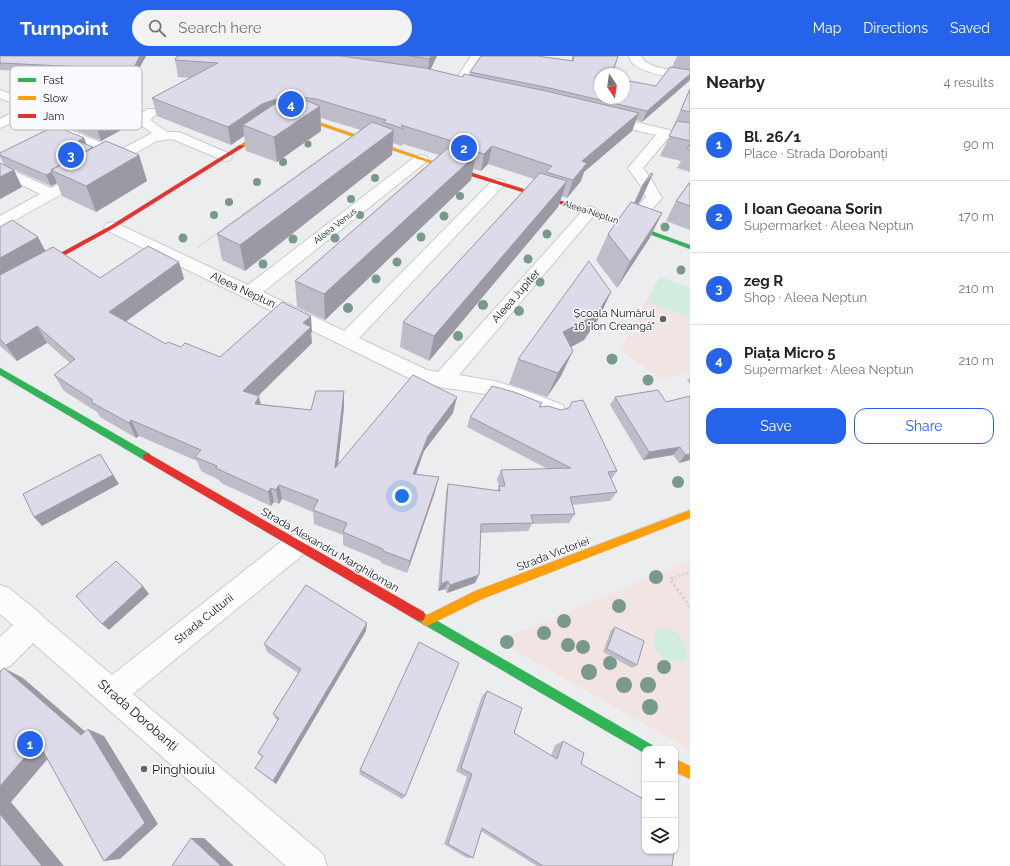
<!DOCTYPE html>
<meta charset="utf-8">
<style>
:root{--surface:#fff;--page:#f2f2f2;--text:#222;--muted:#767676;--line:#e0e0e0;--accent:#2563eb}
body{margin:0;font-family:Raleway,sans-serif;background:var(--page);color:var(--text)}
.controls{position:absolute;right:12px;bottom:12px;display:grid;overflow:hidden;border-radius:8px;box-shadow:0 1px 3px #0004}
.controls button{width:36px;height:36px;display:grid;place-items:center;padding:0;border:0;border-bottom:1px solid var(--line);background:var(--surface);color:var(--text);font:20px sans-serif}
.compass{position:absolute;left:594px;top:12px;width:36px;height:36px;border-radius:50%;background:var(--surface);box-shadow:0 1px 3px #0004;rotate:167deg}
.you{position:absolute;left:402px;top:440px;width:14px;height:14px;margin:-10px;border:3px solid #fff;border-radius:50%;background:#1a73e8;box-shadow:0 0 0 6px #1a73e833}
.badge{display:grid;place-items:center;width:26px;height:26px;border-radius:50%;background:var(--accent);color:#fff;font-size:13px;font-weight:700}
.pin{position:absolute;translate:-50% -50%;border:2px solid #fff;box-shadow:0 1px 4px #0006}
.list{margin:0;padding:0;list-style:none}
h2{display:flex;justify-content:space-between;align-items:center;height:52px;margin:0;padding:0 16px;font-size:17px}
h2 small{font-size:13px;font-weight:400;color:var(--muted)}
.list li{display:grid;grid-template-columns:26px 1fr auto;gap:12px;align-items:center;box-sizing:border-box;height:72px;padding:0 16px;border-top:1px solid var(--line)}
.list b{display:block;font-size:15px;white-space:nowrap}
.list p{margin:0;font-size:13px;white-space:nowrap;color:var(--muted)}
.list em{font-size:13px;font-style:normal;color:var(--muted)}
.actions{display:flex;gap:8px;padding:12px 16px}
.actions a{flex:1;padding:9px 0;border:1px solid var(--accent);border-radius:12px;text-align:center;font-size:14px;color:var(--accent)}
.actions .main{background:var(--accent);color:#fff}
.icon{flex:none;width:22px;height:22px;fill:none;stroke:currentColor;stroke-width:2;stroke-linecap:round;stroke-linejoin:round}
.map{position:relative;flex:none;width:690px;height:810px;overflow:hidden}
header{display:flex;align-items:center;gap:24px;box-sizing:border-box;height:56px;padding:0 20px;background:var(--accent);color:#fff}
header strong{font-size:19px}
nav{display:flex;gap:22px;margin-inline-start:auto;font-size:14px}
.search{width:280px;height:36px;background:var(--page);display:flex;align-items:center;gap:10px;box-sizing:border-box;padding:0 14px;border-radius:22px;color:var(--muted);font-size:15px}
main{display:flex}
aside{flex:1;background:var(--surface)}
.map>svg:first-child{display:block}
.education{fill:#f2e4e3}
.green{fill:#d0edde}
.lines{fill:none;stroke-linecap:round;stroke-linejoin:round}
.street-casing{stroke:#cacbcc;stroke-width:2}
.fast-casing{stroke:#cacbcc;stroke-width:1}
.slow-casing{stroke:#cacbcc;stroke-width:1}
.jam-casing{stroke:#cacbcc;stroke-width:1}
.path-far3{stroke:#d3d4d5;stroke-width:1.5;stroke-dasharray:1 1;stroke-linecap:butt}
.path-far2{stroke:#d3d4d5;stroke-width:2;stroke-dasharray:1.5 1.5;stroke-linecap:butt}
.path-far1{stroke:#d3d4d5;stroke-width:2.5;stroke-dasharray:2 2;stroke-linecap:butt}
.path{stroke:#d3d4d5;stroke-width:3;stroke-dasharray:2.5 2.5;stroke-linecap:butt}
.street{fill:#fcfcfd;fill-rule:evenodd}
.fast{fill:#30b455;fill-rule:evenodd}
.slow{fill:#ff9f0a;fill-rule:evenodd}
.jam{fill:#e5322d;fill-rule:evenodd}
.tree{fill:#78998b}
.wall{fill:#bebcc9}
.shaded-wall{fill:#9b99a4}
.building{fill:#dddbea;stroke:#9b99a4}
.poi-dot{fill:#626263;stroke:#f9fafd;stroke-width:1.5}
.labels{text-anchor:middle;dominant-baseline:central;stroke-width:3;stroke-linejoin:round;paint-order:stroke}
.far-street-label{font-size:9px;fill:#171718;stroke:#f9fafd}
.street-label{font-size:11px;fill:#171718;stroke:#f9fafd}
.poi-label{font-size:11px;fill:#171718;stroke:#f9fafd;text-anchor:end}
.near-street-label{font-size:13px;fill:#171718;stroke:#f9fafd}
.near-poi-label{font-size:13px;fill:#171718;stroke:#f9fafd;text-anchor:start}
.key{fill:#f9fafd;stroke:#b5b6b8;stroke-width:1}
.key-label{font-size:11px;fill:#171718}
</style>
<header>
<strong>Turnpoint</strong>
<div class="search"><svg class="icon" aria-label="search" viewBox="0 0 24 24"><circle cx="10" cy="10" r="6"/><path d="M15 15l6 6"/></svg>Search here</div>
<nav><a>Map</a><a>Directions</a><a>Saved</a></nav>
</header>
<main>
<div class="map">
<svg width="690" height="810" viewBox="0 0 690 810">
<rect width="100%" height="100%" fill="#ecedef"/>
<path class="education" d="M 659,221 L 690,231 L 690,317 L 661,323 L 620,294 Z
M 690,504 L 690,694 L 499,585 Z"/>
<path class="green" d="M 660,221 L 690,232 L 690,262 L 647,246 Z
M 662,572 C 679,571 690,590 685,605 C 669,609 654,600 653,583 L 657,574 Z"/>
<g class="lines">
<g class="street-casing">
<path id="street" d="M 471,0 L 483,0 L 462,32 L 454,32 L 452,29 Z
M 629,0 L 641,0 C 646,13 677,15 690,16 L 690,24 C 677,22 630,17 629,0 Z
M 0,34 L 38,48 L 39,51 L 30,58 L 120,94 L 152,77 L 134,64 L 147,53 L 157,53 L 158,56 L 150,64 L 167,76 L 179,76 L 230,98 L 232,101 L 230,104 L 225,105 L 172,83 L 157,85 L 6,169 L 0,171 L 0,160 L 40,138 L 0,118 L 0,109 L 51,132 L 110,100 L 20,63 L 0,72 L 0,63 L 23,51 L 0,42 Z
M 606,59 L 690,79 L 690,87 L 668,82 L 643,112 L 654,128 L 662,142 L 635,172 L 629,174 L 623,172 L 621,169 L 646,141 L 640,129 L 628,112 L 656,79 L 601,66 L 599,63 L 601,60 Z
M 421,99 L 426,100 L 428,103 L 426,106 L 263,236 L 344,275 L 493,124 L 498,123 L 503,124 L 505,127 L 503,130 L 359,282 L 427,314 L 438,316 L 585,152 L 590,150 L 595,152 L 598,155 L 595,158 L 459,319 L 494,325 L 524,334 L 563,349 L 566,355 L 563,361 L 556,363 C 535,356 516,345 495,340 C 468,334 441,333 415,325 L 106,174 L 104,171 L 106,168 L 112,166 L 118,168 L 248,229 L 416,100 Z
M 296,478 L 305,481 L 308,489 L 305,497 L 133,638 L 323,798 L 327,810 L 286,810 L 33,587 L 10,610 L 0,614 L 0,581 L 13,569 L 0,558 L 0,529 L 9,532 L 42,559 L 43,561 L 112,619 L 287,481 Z"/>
</g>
<g class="fast-casing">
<path id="fast" d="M 613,161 L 690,189 L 690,193 L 611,164 L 610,163 Z
M 0,312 L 150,398 L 151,401 L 150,404 L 144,404 L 0,319 Z
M 420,555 L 652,689 L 654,693 L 645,693 L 645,698 L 644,697 L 416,564 L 415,560 L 416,556 Z"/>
</g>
<g class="slow-casing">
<path id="slow" d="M 289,60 L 313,64 L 438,107 L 433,108 L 310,66 L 290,64 L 272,71 L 244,91 L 239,90 L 268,69 Z
M 690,454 L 690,462 L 482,543 L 427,570 L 423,569 L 422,565 L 423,561 L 475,535 Z
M 675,703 L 690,710 L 690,723 L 675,716 Z"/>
</g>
<g class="jam-casing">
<path id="jam" d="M 240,89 L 245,90 L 114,172 L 0,235 L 0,230 L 110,170 Z
M 435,105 L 615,162 L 616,163 L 611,164 L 433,108 L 433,106 Z
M 147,397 L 424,556 L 425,560 L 424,564 L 420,565 L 416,564 L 144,404 L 143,401 L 144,398 Z"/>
</g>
<path class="path-far3" d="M 281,131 L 335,92"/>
<path class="path-far2" d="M 198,191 L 282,130"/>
<path class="path-far1" d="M 671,523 L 690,516"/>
<path class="path" d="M 673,522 L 670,523 L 690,551"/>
<use href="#street" class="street"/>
<use href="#fast" class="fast"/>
<use href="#slow" class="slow"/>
<use href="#jam" class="jam"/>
</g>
<g class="tree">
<circle cx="308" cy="88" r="3.5"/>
<circle cx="283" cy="106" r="4"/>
<circle cx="375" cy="122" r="4"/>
<circle cx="257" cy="126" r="4"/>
<circle cx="460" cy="140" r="4"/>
<circle cx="351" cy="143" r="4"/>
<circle cx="229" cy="146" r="4"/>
<circle cx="214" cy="159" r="4"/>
<circle cx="360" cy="159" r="4"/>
<circle cx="444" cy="160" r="4.5"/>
<circle cx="665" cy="171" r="4.5"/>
<circle cx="547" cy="178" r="4.5"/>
<circle cx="421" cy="181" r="4.5"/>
<circle cx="183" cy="182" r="4.5"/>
<circle cx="335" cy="182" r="4.5"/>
<circle cx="293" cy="183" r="4.5"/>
<circle cx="528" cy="203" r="4.5"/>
<circle cx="397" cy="206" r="4.5"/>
<circle cx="263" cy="208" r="4.5"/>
<circle cx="681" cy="214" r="4.5"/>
<circle cx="376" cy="223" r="4.5"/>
<circle cx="540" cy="226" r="4.5"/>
<circle cx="483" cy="249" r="5"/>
<circle cx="348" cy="252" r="5"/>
<circle cx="519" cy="255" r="5"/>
<circle cx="458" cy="280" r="5"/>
<circle cx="612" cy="303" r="5.5"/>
<circle cx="648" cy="324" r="5.5"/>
<circle cx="678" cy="426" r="6"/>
<circle cx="656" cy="521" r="7"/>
<circle cx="619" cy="550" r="7"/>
<circle cx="564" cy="565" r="7"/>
<circle cx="544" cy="577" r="7"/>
<circle cx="507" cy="586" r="7"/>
<circle cx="568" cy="589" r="7"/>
<circle cx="583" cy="591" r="7"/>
<circle cx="610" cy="607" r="7"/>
<circle cx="664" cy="611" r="7"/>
<circle cx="589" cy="616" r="8"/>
<circle cx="624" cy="629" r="8"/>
<circle cx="648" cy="629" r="8"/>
<circle cx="650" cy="651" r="8"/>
</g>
<path class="wall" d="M 0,0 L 146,0 L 136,18 L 131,18 L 129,20 L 72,18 L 123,36 L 132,68 L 101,85 L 34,57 L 20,26 L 39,16 L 0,14 Z
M 177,0 L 437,0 L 430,14 L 463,21 L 469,19 L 470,16 L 572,5 L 572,0 L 618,0 L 600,42 L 656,30 L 672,11 L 677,0 L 690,0 L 690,23 L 689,25 L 642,66 L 636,64 L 632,75 L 584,116 L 581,125 L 567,142 L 562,140 L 558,151 L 429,305 L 400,291 L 403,266 L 534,123 L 488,108 L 481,115 L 473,113 L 471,124 L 325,264 L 297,251 L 295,225 L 439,99 L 403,88 L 402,90 L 393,87 L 392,99 L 245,215 L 222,204 L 217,178 L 361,74 L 321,62 L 321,75 L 277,106 L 246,95 L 244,80 L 231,89 L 157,60 L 152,42 L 191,22 L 178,21 L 175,4 Z
M 690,33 L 690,116 L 677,112 L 681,105 L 660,100 L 673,73 L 672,73 Z
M 84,82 L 87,89 L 93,91 L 139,99 L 147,125 L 96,156 L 62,140 L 57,127 L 51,130 L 11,112 L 14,114 L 22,131 L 0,143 L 0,107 L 4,109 L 0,101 L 0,97 Z
M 690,126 L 690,174 L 666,165 L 676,145 Z
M 642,130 L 641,144 L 638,148 L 662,157 L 649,183 L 617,232 L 596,204 L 608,178 L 634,147 Z
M 0,171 L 100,222 L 179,206 L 184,223 L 126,265 L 166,288 L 220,301 L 312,276 L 311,277 L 312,287 L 258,340 L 261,348 L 311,354 L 344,351 L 338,409 L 453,357 L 424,395 L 416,418 L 435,436 L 407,517 L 381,507 L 381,505 L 343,489 L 343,479 L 314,468 L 313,456 L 282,443 L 279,448 L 274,446 L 271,450 L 221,427 L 219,424 L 201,415 L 197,405 L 139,380 L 136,382 L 100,361 L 97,356 L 64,335 L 54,319 L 70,307 L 47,287 L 17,305 L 0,290 Z
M 599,262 L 584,284 L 571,291 L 561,320 L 547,341 L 509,328 L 518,303 Z
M 690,321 L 690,328 L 687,325 Z
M 658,334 L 690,404 L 679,407 L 673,399 L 643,404 L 610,349 L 615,341 Z
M 542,347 L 540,351 L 617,415 L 611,424 L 617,436 L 610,445 L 572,449 L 575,458 L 569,467 L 532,468 L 528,475 L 480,477 L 475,527 L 447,537 L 445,533 L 438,535 L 446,437 L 448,428 L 497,435 L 499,431 L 497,423 L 501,414 L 548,413 L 467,371 L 470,361 Z
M 615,571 L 637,609 L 632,612 L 603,596 L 611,574 Z
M 366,575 L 276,728 L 255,712 L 262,701 L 258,697 L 278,664 L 276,663 L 273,658 L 298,617 L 267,596 L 264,588 Z
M 487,635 L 514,677 L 551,700 L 555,689 L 563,685 L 645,795 L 672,810 L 537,810 L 481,775 L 473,802 L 467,802 L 444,788 L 467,721 L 456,715 L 482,640 Z
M 360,714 L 405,740 L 402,743 L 359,718 Z"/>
<path class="shaded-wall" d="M 140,0 L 146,0 L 136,18 L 134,11 Z
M 431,0 L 437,0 L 428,19 L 429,3 Z
M 129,10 L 131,18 L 129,20 L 127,13 Z
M 690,18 L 690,23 L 689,25 L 642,66 L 647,55 Z
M 123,36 L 132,68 L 101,85 L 90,53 Z
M 288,39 L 289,57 L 243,69 L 244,80 L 231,89 L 228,71 L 262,48 Z
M 320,50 L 321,75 L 277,106 L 274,81 Z
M 639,57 L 632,75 L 584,116 L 581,125 L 567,142 L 573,124 L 582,105 Z
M 394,74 L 392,99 L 245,215 L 240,189 Z
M 84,82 L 88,93 L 78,85 Z
M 492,90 L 488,108 L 481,115 L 484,98 Z
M 139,99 L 147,125 L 96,156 L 86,130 Z
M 476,99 L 471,124 L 325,264 L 324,238 Z
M 14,114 L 22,131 L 0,143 L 0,121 Z
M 52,116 L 57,127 L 51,130 L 46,119 Z
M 653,118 L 641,144 L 630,156 L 642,130 Z
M 567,125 L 558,151 L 429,305 L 434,280 Z
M 662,157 L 649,183 L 617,232 L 630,206 Z
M 38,181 L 47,198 L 0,224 L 0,202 Z
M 179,206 L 184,223 L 117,272 L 109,256 Z
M 611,236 L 599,262 L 584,284 L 552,301 L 563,276 Z
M 311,260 L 312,276 L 311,277 L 312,287 L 247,351 L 243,335 L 303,267 Z
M 37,270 L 47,287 L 17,305 L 6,289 Z
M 573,295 L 561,320 L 547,341 L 558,317 Z
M 344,335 L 344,351 L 336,427 L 335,412 Z
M 259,340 L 262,356 L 255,348 Z
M 457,341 L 453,357 L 424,395 L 411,432 L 413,418 L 428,380 Z
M 131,364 L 139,380 L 136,382 L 129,367 Z
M 680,391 L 673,399 L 643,404 L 649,396 Z
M 100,398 L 119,428 L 42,470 L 34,461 Z
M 690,398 L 690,404 L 679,407 L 685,399 Z
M 439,421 L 435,436 L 407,517 L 410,505 Z
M 279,429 L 282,443 L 279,448 L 276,434 Z
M 271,432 L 274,446 L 271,450 L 268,436 Z
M 479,519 L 475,527 L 447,537 L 450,529 Z
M 448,525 L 445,533 L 438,535 L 441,528 Z
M 143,530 L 149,538 L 109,574 L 102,568 Z
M 367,567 L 366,575 L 276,728 L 273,725 Z
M 4,612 L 23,622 L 95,684 L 88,673 L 104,680 L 158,768 L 120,803 L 104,805 L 81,679 Z
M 38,686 L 57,692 L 11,746 L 64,810 L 42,810 L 0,758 L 0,730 Z
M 191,782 L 204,782 L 234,810 L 221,810 Z"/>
<path class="building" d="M 0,0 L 140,0 L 134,11 L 129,10 L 127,13 L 0,7 Z
M 177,0 L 341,0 L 425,12 L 463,21 L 464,18 L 546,35 L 639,57 L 582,105 L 587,107 L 573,124 L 546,116 L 552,110 L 492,90 L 484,98 L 458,90 L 461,88 L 401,69 L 404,73 L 383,66 L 386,64 L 316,43 L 288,39 L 262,48 L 228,71 L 152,42 L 218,7 L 175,4 Z
M 410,0 L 431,0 L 429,3 Z
M 481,0 L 537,0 L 573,5 L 574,0 L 618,0 L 612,18 L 600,18 L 600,42 L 624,42 L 624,24 L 656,30 L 670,11 L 690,14 L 690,18 L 647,55 L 545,31 L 470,16 Z
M 690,33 L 690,56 L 681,54 Z
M 288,42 L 307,45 L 320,50 L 274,81 L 243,69 L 273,49 Z
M 677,65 L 690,67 L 690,85 L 669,80 Z
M 372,66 L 394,74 L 240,189 L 217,178 Z
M 55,70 L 84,82 L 78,85 L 93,91 L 51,114 L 52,116 L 46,119 L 0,99 L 0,97 Z
M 106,85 L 139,99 L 86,130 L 51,114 Z
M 690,88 L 690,94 L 687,93 Z
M 449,91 L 476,99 L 324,238 L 295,225 Z
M 0,107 L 14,114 L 0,121 Z
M 540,117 L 567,125 L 434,280 L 403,266 Z
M 651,117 L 653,118 L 642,130 Z
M 690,126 L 690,150 L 676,145 Z
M 631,146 L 662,157 L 630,206 L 608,178 Z
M 12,164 L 38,181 L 0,202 L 0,171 Z
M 148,190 L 179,206 L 109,256 L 166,288 L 168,286 L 181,291 L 185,287 L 220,301 L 282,246 L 311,260 L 303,267 L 311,271 L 243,335 L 259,340 L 255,348 L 311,354 L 316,335 L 344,335 L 335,412 L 413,319 L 457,341 L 428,380 L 413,418 L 439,421 L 410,505 L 383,495 L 383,493 L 343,476 L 347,467 L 313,454 L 318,444 L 279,429 L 276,434 L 271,432 L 268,436 L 216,412 L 217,410 L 195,401 L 201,394 L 131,364 L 129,367 L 91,346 L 93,344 L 54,319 L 75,303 L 37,270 L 6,289 L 0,283 L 0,219 L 53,191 L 100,222 Z
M 589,205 L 611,236 L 596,259 L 563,276 L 573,295 L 558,317 L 518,303 Z
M 492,330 L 514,336 L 542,347 L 539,351 L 548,350 L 561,354 L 569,352 L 572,346 L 583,344 L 617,415 L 608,416 L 617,436 L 570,441 L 575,458 L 531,459 L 533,467 L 481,468 L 479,519 L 450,529 L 448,525 L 441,528 L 448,428 L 500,435 L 499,430 L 505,430 L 501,414 L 571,412 L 470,361 Z
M 658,334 L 666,346 L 690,340 L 690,398 L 685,399 L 680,391 L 649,396 L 615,341 Z
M 100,398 L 113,419 L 34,461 L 23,438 Z
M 116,505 L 143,530 L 102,568 L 76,540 Z
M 306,529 L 367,567 L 273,725 L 255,712 L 263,700 L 258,697 L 279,662 L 273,658 L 301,613 L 264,588 Z
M 615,571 L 644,585 L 637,609 L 607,593 Z
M 419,586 L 459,607 L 405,740 L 360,714 Z
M 4,612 L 81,679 L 88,673 L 145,767 L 104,805 L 38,686 L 0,730 L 0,616 Z
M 487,635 L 522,652 L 514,677 L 557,703 L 563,685 L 584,697 L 581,708 L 645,744 L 645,795 L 674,795 L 672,810 L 543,810 L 482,772 L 473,802 L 448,788 L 472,718 L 461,712 Z
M 0,758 L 42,810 L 0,810 Z
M 191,782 L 221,810 L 172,810 Z"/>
<g class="poi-dot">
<circle cx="663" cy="263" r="4"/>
<circle cx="144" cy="713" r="4"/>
</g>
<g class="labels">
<g class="far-street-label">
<text transform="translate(591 156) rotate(18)">Aleea Neptun</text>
<text transform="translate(335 170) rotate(-38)">Aleea Venus</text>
</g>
<g class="street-label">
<text transform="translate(243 234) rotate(25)">Aleea Neptun</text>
<text transform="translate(516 240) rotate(-49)">Aleea Jupiter</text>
<text transform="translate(330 494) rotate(30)">Strada Alexandru Marghiloman</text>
<text transform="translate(553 498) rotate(-21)">Strada Victoriei</text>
<text transform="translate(204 563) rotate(-39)">Strada Culturii</text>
</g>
<g class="poi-label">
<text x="655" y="257">Școala Numărul<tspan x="655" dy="13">16 "Ion Creangă"</tspan></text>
</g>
<g class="near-street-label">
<text transform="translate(138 659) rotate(41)">Strada Dorobanți</text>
</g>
<g class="near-poi-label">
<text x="152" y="713">Pinghiouiu</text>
</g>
</g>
<rect x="10" y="10" width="132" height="64" rx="6" class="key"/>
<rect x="18" y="22" width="18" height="4" fill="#30b455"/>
<rect x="18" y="40" width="18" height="4" fill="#ff9f0a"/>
<rect x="18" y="58" width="18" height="4" fill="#e5322d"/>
<g class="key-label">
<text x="43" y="28">Fast</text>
<text x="43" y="46">Slow</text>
<text x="43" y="64">Jam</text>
</g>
</svg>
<div class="controls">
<button>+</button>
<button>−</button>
<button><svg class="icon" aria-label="layers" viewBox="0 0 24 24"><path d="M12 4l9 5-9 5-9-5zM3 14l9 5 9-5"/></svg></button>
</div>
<svg class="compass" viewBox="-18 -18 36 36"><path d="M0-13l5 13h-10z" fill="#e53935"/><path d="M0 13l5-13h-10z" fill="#767676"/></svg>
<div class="you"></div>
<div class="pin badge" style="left:30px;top:688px">1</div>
<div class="pin badge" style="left:464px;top:92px">2</div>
<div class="pin badge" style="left:71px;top:99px">3</div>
<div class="pin badge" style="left:291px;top:48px">4</div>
</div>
<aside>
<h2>Nearby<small>4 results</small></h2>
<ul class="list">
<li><span class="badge">1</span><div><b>Bl. 26/1</b><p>Place · Strada Dorobanți</p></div><em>90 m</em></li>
<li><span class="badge">2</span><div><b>I Ioan Geoana Sorin</b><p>Supermarket · Aleea Neptun</p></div><em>170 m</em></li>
<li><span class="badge">3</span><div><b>zeg R</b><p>Shop · Aleea Neptun</p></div><em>210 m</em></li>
<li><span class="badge">4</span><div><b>Piața Micro 5</b><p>Supermarket · Aleea Neptun</p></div><em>210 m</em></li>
</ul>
<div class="actions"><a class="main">Save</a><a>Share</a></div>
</aside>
</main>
